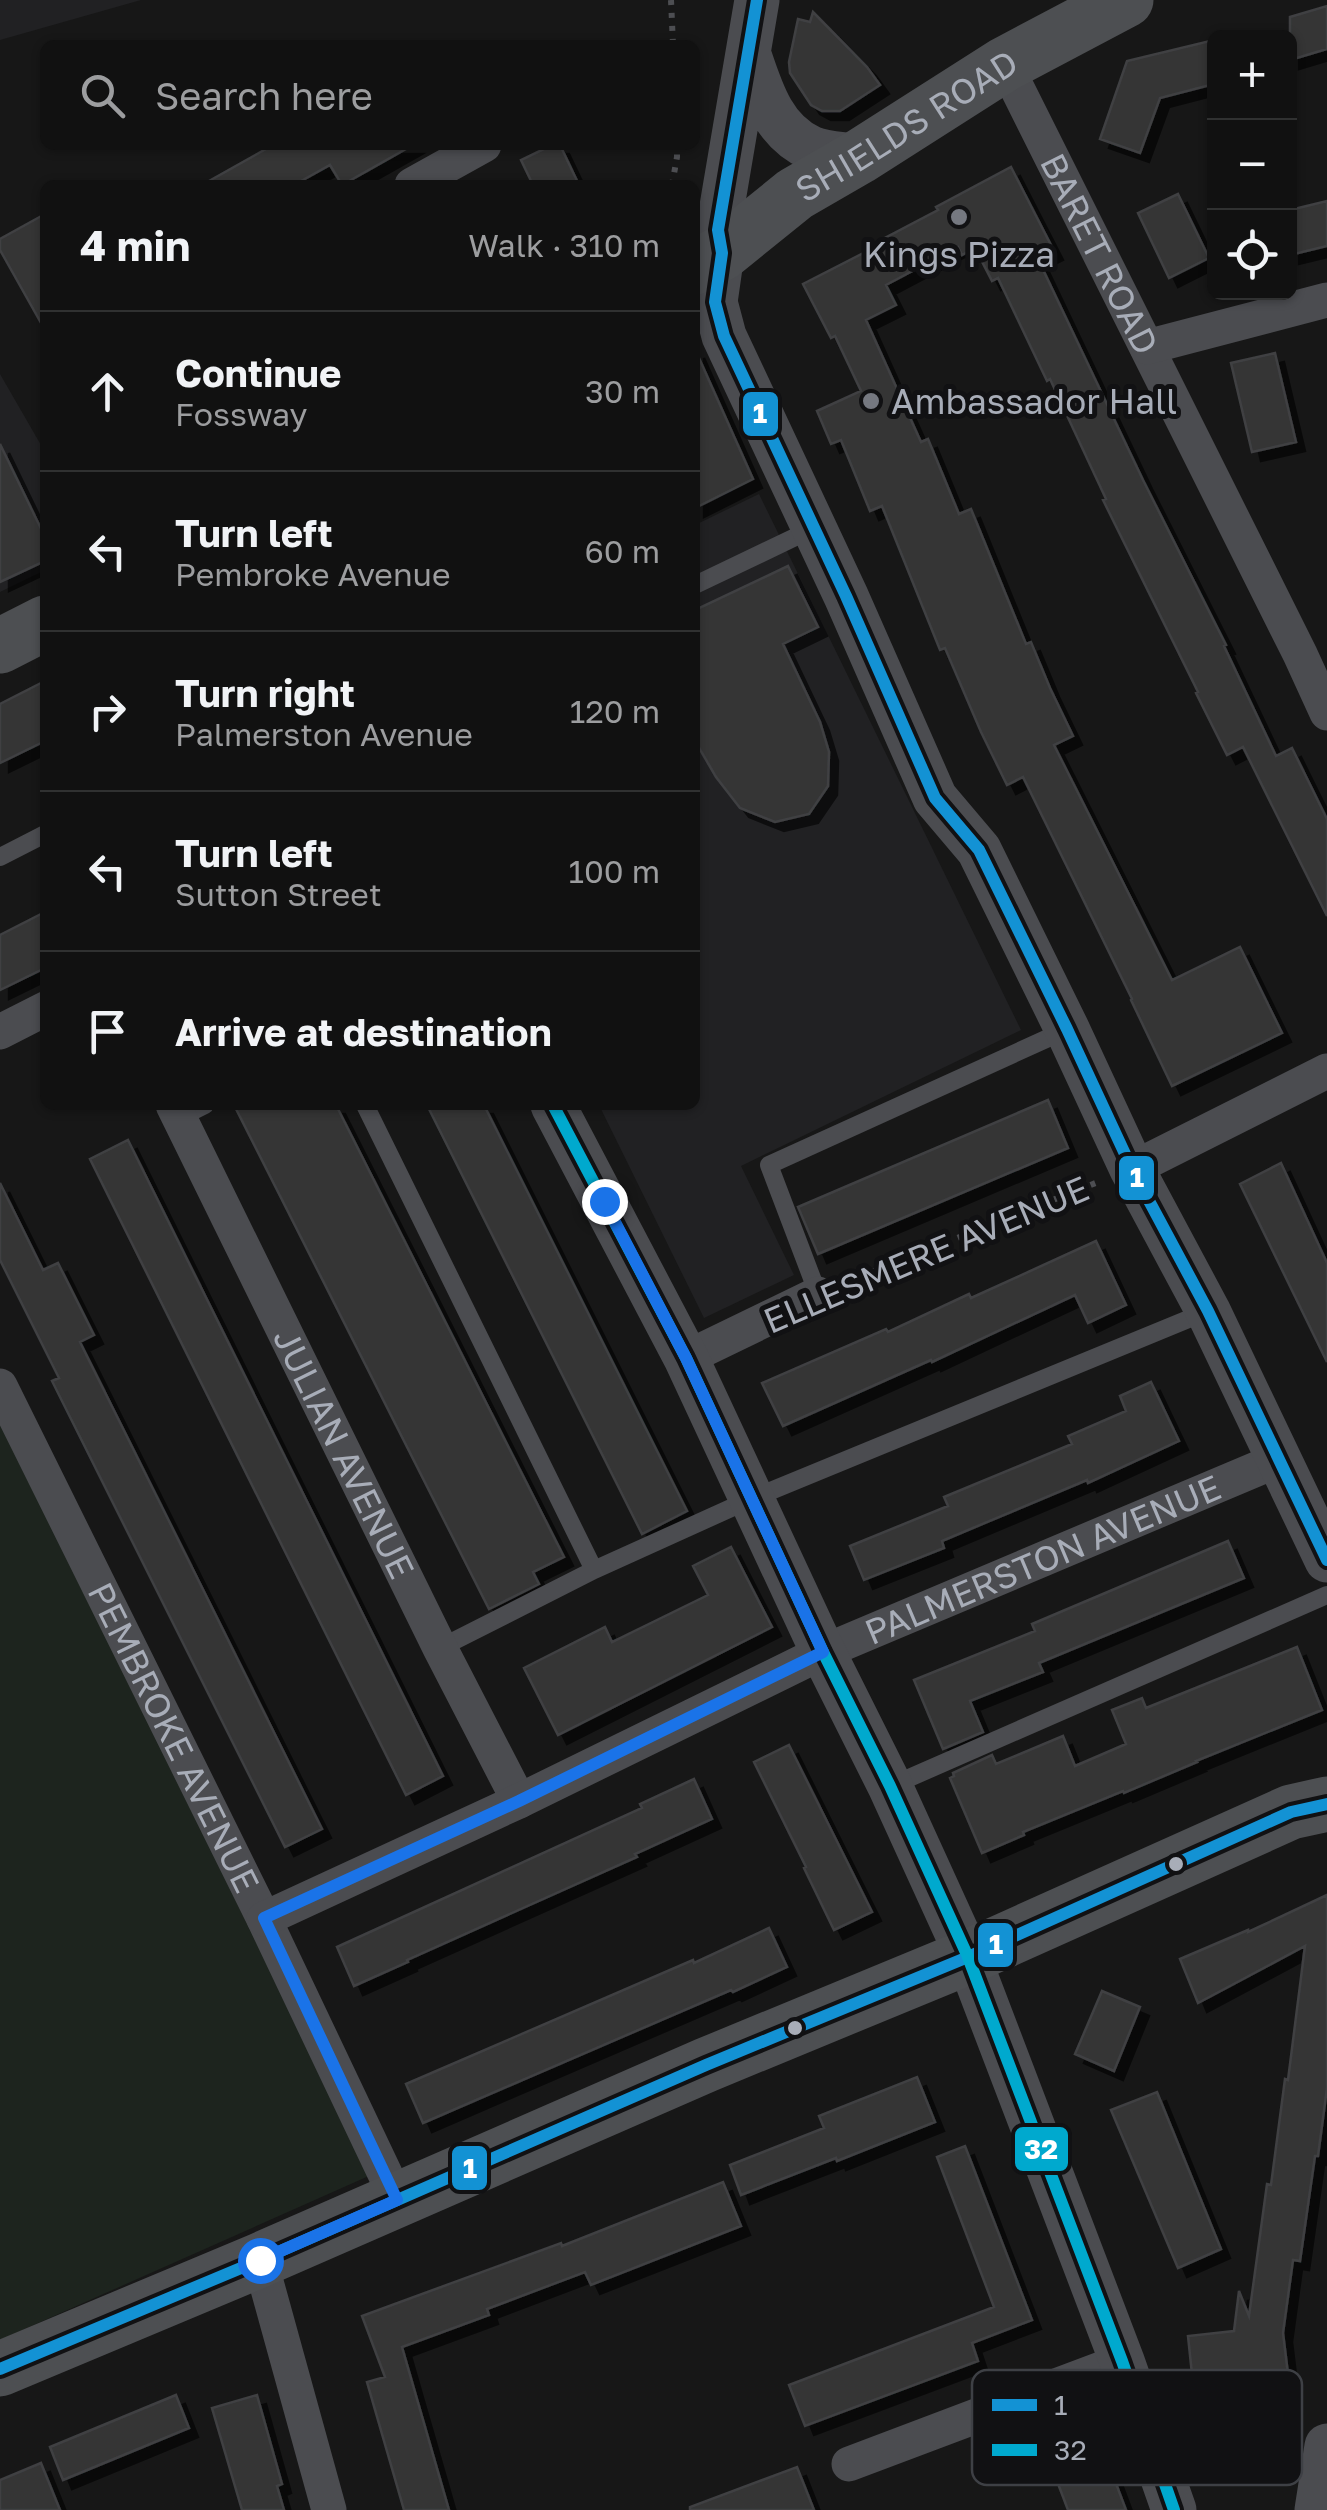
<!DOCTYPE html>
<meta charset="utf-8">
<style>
:root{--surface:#111;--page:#1e1f1f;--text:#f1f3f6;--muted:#9c9d9f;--line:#303131}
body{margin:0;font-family:"Golos Text",sans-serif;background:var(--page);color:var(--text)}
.controls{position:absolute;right:30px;top:30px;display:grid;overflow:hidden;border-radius:15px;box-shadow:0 2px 8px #0004}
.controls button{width:90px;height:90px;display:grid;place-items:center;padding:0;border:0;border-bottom:2px solid var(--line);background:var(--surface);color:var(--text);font:50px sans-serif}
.stop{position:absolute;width:30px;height:30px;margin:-22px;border:8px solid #1a73e8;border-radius:50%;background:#fff}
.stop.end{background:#1a73e8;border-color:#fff;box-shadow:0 2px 10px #0008}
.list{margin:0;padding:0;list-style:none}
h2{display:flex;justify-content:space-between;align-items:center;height:130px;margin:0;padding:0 40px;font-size:42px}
h2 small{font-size:32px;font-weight:400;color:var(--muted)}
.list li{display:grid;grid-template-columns:65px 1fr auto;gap:30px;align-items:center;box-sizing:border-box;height:160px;padding:0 40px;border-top:2px solid var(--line)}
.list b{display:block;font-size:38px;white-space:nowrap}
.list p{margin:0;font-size:32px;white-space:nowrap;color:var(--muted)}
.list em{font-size:32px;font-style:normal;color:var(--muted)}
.icon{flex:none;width:55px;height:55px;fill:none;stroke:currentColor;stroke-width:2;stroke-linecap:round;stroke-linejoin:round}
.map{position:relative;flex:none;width:1327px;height:2510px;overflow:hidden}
.search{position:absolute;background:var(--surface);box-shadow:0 2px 8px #0004;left:40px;top:40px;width:660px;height:110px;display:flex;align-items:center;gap:25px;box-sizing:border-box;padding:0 35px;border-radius:15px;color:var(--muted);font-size:38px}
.panel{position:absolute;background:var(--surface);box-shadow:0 2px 8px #0004;left:40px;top:180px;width:660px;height:930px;border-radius:15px}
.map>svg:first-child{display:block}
.built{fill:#212123}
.green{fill:#1d241e}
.building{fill:#353536;stroke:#3f4043;stroke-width:2.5;filter:url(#shadow)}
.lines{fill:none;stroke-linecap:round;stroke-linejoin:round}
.path{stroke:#4d4e52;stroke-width:6;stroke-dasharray:5 8;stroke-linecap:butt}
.service{stroke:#4b4c50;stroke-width:18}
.minor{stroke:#4b4c50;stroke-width:35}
.tertiary{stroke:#4b4c50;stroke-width:45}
.primary{stroke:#4d4f52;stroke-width:55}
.bus-1-casing{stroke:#111113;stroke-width:20}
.bus-2-casing{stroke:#111113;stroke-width:20}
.bus-1{stroke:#1392d4;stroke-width:12}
.bus-2{stroke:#00a9ce;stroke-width:12}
.route{stroke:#1a73e8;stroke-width:12}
.poi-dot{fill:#757880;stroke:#111113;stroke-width:4}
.bus-dot{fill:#a8adb8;stroke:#111113;stroke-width:4}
.labels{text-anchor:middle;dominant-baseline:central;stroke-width:10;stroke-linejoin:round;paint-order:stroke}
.street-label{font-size:35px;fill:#a8adb8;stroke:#111113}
.poi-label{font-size:35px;fill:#a8adb8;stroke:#111113}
.key{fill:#111113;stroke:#3e4045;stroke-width:2.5}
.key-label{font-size:28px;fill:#a8adb8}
.line-badge{stroke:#111113;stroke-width:4}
.badge-label{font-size:28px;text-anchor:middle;font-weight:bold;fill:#fff}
</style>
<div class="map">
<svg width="1327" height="2510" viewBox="0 0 1327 2510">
<defs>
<filter id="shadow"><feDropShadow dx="9" dy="9" stdDeviation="0" flood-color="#0009"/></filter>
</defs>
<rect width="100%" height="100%" fill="#171717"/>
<path class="built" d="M 0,0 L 141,0 L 0,40 Z
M 0,374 L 45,452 L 45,570 L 0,592 Z
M 759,494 L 1021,1030 L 741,1166 L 794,1275 L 704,1318 L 599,1105 L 695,1105 L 695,525 Z"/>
<path class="green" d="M 0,1411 L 380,2171 L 0,2340 Z"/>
<path class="building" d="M 1327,6 L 1327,49 L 1290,60 L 1290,17 Z
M 813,12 L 867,67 L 880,85 L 840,111 L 822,111 L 811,105 L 790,73 L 789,62 L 798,19 L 810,22 Z
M 1214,40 L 1214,84 L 1160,98 L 1140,153 L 1100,139 L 1127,61 Z
M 273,145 L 413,145 L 342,185 L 330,165 L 294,185 L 202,185 Z
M 552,145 L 560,145 L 579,185 L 533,185 L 521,160 Z
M 1011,167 L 1054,251 L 1038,259 L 1143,480 L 1226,645 L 1224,646 L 1276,756 L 1292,748 L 1327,819 L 1327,916 L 1243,747 L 1227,755 L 1196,693 L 1198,692 L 1103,500 L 1106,499 L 1050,379 L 1047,381 L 998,278 L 992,281 L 975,248 L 962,255 L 958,247 L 886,285 L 896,305 L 866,320 L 921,442 L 928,439 L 959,514 L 971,509 L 1026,644 L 1031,642 L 1050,688 L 1073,736 L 1054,745 L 1172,980 L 1240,947 L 1282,1033 L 1172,1086 L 1131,1000 L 1132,999 L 1023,777 L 1007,785 L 981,732 L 945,648 L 940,650 L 882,506 L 870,511 L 841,440 L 831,444 L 817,411 L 861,391 L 835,336 L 831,338 L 803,284 L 885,242 L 883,239 L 938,210 L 936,207 Z
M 1178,194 L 1209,258 L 1169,278 L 1138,213 Z
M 1327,201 L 1327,246 L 1290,255 L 1290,210 Z
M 45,214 L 45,330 L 0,250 L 0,239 Z
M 695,349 L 753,479 L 695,508 Z
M 1275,353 L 1296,442 L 1252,452 L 1231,363 Z
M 0,444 L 45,537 L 45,561 L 0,582 Z
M 788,566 L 818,627 L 783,644 L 820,722 L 829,752 L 828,786 L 809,814 L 775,822 L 740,808 L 716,777 L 695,741 L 695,610 Z
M 45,681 L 45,741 L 0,763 L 0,704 Z
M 45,912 L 45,968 L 0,990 L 0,935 Z
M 1048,1100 L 1068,1148 L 818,1254 L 798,1207 Z
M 234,1105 L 336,1105 L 564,1557 L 533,1572 L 539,1584 L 489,1609 Z
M 427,1105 L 484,1105 L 687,1511 L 642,1534 Z
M 128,1140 L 443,1776 L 406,1795 L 90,1159 Z
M 1281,1163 L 1327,1263 L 1327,1362 L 1240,1184 Z
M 0,1183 L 43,1270 L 58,1263 L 94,1335 L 80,1342 L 322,1829 L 285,1847 L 52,1381 L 59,1378 L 0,1260 Z
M 1096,1241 L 1126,1305 L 1088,1323 L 1075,1295 L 932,1362 L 931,1360 L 783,1426 L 762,1383 L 886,1329 L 888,1332 L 969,1294 L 971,1298 Z
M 1151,1382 L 1179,1441 L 1088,1483 L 1087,1480 L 942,1541 L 944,1548 L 864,1580 L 850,1546 L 948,1506 L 944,1497 L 1072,1444 L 1068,1436 L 1126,1411 L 1120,1396 Z
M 1228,1541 L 1244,1578 L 1039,1663 L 1043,1672 L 970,1701 L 983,1732 L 943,1749 L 914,1680 L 1035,1631 L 1032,1624 Z
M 731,1547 L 772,1627 L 558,1735 L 524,1668 L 605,1627 L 612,1642 L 708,1595 L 693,1566 Z
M 1297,1647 L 1322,1710 L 1196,1761 L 1197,1762 L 1124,1793 L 1123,1791 L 1023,1832 L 1024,1835 L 982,1853 L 950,1778 L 954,1776 L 953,1773 L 992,1755 L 996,1764 L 1063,1736 L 1075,1766 L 1126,1744 L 1112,1710 L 1142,1698 L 1146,1708 Z
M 789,1745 L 872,1912 L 834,1930 L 804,1868 L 806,1867 L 754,1762 Z
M 694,1779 L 712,1819 L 635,1854 L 637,1857 L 407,1960 L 408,1962 L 354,1986 L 337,1947 L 642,1808 L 640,1804 Z
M 1327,1895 L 1327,2088 L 1318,2156 L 1315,2156 L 1300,2261 L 1293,2260 L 1283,2333 L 1288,2374 L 1193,2384 L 1188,2336 L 1234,2331 L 1239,2291 L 1249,2316 L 1267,2184 L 1271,2185 L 1285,2079 L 1288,2080 L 1305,1946 L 1198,2003 L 1180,1959 L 1248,1930 L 1248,1932 Z
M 769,1928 L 787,1967 L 733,1992 L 731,1990 L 423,2123 L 406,2084 L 693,1960 L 694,1963 Z
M 1102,1991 L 1140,2007 L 1114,2071 L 1075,2054 Z
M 917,2077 L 935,2122 L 837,2161 L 836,2158 L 741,2195 L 730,2165 L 824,2128 L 819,2116 Z
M 1157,2092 L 1221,2249 L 1178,2268 L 1111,2110 Z
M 965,2146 L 1032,2320 L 972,2343 L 978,2361 L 805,2426 L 789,2385 L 994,2307 L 937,2157 Z
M 723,2182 L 741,2226 L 591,2285 L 585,2272 L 487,2309 L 489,2315 L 402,2347 L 449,2510 L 404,2510 L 367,2382 L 385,2377 L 362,2316 L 561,2243 L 562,2246 Z
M 176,2395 L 189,2428 L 63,2480 L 50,2447 Z
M 257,2395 L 282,2484 L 277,2486 L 284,2510 L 242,2510 L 212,2408 Z
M 1086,2404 L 1126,2510 L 1068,2510 L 1035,2423 Z
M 41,2463 L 60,2510 L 0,2510 L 0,2480 Z
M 797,2467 L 814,2510 L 690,2510 L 690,2507 Z"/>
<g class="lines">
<path class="path" d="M 671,0 L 673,45
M 672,185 L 677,157 L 677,145
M 849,1281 L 1098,1182"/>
<path class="service" d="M 695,585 L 812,529
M 0,857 L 45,834
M 365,1105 L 594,1570
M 179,1118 L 205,1105
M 818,1294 L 769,1165 L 1066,1030
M 440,1648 L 594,1570 L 751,1499 L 1208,1311
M 893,1785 L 1327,1595"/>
<g class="minor">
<path id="s1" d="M 1005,64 L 1300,654 L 1327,713"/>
<path d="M 412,185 L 484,145"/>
<path d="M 1147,347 L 1327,300"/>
<path d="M 0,1032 L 45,1009"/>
<path id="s2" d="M 173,1105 L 440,1648 L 519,1801"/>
<path d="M 1132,1169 L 1327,1071"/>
<path d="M 686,1358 L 818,1294"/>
<path id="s3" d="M 0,1386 L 264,1919 L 397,2199"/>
<path id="s4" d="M 264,1919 L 519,1801 L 823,1652 L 1280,1459"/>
<path d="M 260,2260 L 329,2510"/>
<path d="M 849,2464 L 1122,2361"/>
</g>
<path class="tertiary" d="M 757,0 L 718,230 L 722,253 L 715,302 L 724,336 L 846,596 L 935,798 L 979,850 L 1067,1029 L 1132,1169 L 1208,1311 L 1327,1560
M 749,55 C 761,91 773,131 811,148 C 825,154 844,154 859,157
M 553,1105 L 686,1358 L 823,1652 L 890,1786 L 968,1957 L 1122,2361 L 1174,2510
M 1317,2510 L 1327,2446"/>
<g class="primary">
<path id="s5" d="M 695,267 L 722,253 L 795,194 L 859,157 L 1005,64 L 1126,0"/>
<path d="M 0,646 L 45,623"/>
<path d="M 0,2369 L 260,2260 L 706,2065 L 968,1957 L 1291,1812 L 1327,1804"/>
</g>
<g class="bus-1-casing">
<path id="bus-1" d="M 757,0 L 718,230 L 722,253 L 715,302 L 724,336 L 846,596 L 935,798 L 979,850 L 1067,1029 L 1132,1169 L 1208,1311 L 1327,1560
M 0,2369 L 260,2260 L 706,2065 L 968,1957 L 1291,1812 L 1327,1804"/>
</g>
<g class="bus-2-casing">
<path id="bus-2" d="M 553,1105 L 686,1358 L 823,1652 L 890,1786 L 968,1957 L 1122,2361 L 1174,2510"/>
</g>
<use href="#bus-1" class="bus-1"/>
<use href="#bus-2" class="bus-2"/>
</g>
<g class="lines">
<path class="route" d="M 260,2260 L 397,2200 L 264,1918 L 519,1801 L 823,1652 L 686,1358 L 604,1201"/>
</g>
<g class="poi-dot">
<circle cx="959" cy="217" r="10"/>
<circle cx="871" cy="401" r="10"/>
</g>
<g class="bus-dot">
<circle cx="1176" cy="1864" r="9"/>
<circle cx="795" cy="2028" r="9"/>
</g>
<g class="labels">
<g class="street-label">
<text stroke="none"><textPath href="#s5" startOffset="255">SHIELDS ROAD</textPath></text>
<text stroke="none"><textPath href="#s1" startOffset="212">BARET ROAD</textPath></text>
<text transform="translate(926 1254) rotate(-23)">ELLESMERE AVENUE</text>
<text stroke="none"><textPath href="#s2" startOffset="388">JULIAN AVENUE</textPath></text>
<text stroke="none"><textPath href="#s4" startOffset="858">PALMERSTON AVENUE</textPath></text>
<text stroke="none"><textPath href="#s3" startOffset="392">PEMBROKE AVENUE</textPath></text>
</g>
<g class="poi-label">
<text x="959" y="254">Kings Pizza</text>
<text x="891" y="401" text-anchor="start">Ambassador Hall</text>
</g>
</g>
<rect x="972" y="2370" width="330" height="115" rx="15" class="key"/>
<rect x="992" y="2399" width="45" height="12" fill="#1392d4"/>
<rect x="992" y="2444" width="45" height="12" fill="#00a9ce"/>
<g class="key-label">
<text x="1054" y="2415">1</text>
<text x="1054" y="2460">32</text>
</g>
<g class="line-badge">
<rect x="741" y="390" width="39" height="48" rx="10" fill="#1392d4"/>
<rect x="1117" y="1154" width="39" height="48" rx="10" fill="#1392d4"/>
<rect x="976" y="1921" width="39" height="48" rx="10" fill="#1392d4"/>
<rect x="1013" y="2125" width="57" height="48" rx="10" fill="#00a9ce"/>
<rect x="450" y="2144" width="39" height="48" rx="10" fill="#1392d4"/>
</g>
<g class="badge-label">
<text x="760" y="423">1</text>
<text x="1137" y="1187">1</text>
<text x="996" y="1954">1</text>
<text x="1041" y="2159">32</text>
<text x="470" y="2178">1</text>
</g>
</svg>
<div class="controls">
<button>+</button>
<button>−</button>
<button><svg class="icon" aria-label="locate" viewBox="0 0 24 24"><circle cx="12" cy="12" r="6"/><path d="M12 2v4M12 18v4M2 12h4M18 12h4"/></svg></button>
</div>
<div class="stop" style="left:260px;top:2260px"></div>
<div class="stop end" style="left:604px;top:1201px"></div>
<div class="search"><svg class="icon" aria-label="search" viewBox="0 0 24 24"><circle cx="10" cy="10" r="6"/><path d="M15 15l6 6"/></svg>Search here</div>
<section class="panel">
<h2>4 min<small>Walk · 310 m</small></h2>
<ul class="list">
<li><svg class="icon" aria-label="ahead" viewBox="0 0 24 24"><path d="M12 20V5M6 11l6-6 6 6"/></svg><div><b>Continue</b><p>Fossway</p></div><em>30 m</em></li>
<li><svg class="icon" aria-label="left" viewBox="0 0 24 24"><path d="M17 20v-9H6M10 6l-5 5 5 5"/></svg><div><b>Turn left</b><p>Pembroke Avenue</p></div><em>60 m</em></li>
<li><svg class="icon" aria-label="right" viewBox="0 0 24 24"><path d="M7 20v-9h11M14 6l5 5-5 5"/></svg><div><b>Turn right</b><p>Palmerston Avenue</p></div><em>120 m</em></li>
<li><svg class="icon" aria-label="left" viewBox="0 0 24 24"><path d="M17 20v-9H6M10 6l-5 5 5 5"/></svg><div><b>Turn left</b><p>Sutton Street</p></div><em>100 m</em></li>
<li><svg class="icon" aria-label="arrive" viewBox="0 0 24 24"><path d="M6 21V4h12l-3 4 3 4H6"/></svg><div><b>Arrive at destination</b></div></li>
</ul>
</section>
</div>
